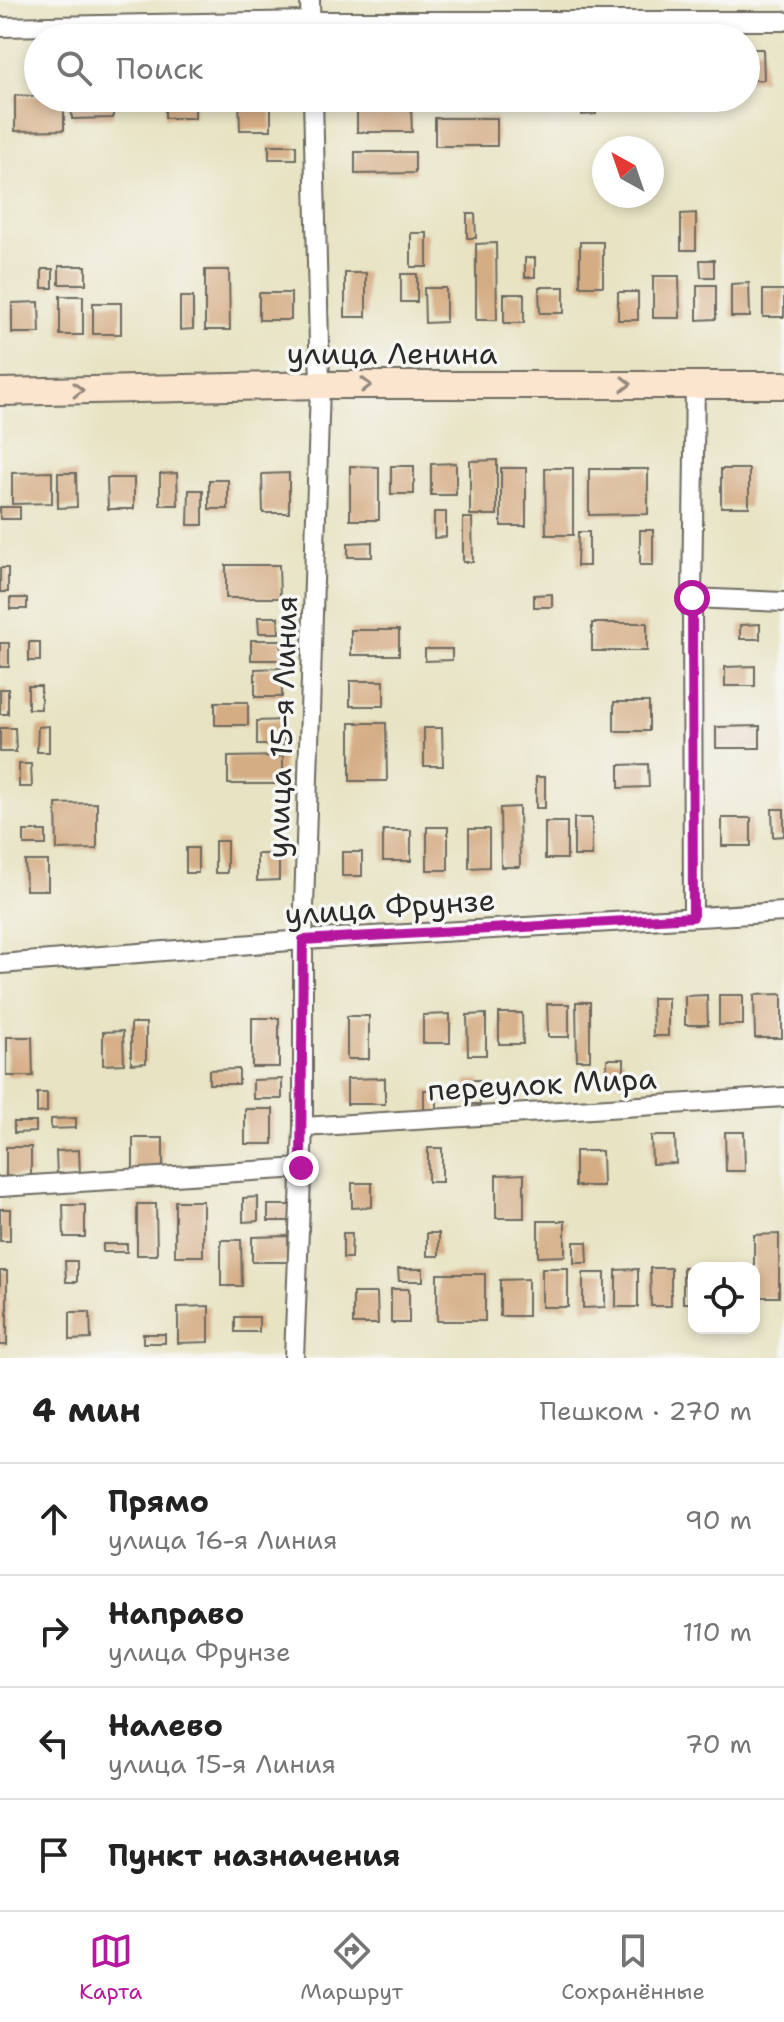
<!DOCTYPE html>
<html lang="ru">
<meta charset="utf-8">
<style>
:root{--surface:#fff;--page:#f2f2f2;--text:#222;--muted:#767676;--line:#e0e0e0;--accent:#b5179e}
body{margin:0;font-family:"Shantell Sans",sans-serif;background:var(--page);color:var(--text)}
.controls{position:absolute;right:24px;bottom:24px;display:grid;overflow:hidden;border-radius:16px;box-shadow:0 4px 12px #0003}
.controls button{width:72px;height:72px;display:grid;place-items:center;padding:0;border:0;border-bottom:2px solid var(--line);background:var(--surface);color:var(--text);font:40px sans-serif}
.compass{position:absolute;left:592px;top:136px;width:72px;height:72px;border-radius:50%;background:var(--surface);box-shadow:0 4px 12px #0003;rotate:320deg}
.stop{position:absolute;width:24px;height:24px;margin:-18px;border:6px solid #b5179e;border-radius:50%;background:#fff}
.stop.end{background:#b5179e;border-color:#fff;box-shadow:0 2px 8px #0008}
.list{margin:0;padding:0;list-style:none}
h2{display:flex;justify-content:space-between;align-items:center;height:104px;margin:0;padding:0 32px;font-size:34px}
h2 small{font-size:26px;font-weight:400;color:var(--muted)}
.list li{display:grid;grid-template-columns:52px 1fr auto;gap:24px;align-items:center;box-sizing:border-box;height:112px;padding:0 32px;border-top:2px solid var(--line)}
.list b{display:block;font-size:30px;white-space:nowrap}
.list p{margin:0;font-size:26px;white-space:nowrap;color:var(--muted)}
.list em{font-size:26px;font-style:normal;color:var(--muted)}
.icon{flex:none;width:44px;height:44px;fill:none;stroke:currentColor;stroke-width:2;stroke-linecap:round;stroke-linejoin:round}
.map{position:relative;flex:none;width:784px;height:1358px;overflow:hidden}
.search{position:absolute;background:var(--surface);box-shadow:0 4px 12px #0003;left:24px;right:24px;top:24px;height:88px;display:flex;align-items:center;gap:20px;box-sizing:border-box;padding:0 28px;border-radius:44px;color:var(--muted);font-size:30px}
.sheet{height:552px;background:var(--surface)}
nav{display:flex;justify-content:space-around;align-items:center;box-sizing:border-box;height:112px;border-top:2px solid var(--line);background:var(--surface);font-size:22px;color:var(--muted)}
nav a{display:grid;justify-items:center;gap:4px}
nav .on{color:var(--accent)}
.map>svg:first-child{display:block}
.building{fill:#d5ad85}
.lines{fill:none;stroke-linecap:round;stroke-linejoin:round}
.minor-casing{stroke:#6d6b60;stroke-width:22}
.secondary-casing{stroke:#6d6b60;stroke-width:30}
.minor{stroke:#fff;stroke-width:18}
.secondary{stroke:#fce5cf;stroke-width:26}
.oneway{stroke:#94887d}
.route{stroke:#b5179e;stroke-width:10}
.labels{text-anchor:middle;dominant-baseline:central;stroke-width:7;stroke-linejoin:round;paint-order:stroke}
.street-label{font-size:30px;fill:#2b2b2b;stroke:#f6f6f2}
</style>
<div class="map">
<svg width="784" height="1358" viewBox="0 0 784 1358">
<rect width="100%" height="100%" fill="#f6f6f2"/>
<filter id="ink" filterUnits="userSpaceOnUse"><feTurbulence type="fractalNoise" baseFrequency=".0125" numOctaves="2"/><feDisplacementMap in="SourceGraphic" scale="16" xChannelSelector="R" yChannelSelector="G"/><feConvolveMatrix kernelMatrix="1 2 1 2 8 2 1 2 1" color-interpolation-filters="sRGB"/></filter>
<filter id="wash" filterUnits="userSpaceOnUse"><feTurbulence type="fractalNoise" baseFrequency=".006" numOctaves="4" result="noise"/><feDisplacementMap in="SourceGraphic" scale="32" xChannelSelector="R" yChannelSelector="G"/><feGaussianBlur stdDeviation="1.8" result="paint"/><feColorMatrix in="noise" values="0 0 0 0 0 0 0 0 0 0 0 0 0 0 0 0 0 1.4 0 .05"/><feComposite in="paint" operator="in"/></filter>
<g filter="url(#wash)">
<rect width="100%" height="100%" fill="#e8e3c3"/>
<g id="blocks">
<path class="building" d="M 746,49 L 763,49 L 764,80 L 746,80 Z
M 15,95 L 64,98 L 64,130 L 15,131 Z
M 71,98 L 113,98 L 113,118 L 72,119 Z
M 165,98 L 195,98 L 195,118 L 165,118 Z
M 239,98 L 271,98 L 271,130 L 240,130 Z
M 582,98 L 596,98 L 596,114 L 582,115 Z
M 357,108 L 411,108 L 412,132 L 357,132 Z
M 435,118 L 497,118 L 497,146 L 435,146 Z
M 269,145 L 296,145 L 296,159 L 269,159 Z
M 355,152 L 415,152 L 415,173 L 355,174 Z
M 696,213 L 696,250 L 681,250 L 681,214 Z
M 467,214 L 475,214 L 476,238 L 467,238 Z
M 411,233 L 427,233 L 427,267 L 411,267 Z
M 580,242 L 603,242 L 603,286 L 580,286 Z
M 496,243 L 497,320 L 476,320 L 476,244 Z
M 525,258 L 535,258 L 535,277 L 525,277 Z
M 700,260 L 714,260 L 714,277 L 701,277 Z
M 59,266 L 86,266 L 86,284 L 59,284 Z
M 42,269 L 53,269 L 53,288 L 42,288 Z
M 205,270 L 229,270 L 230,330 L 205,330 Z
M 345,273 L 366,273 L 366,317 L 345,317 Z
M 401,274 L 417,274 L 417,302 L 401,302 Z
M 653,276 L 679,276 L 680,318 L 653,318 Z
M 749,283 L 750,317 L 731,317 L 731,284 Z
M 697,285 L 716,285 L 716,319 L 697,320 Z
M 539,287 L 564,287 L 564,313 L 540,313 Z
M 424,288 L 446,288 L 446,322 L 425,323 Z
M 763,290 L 784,290 L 784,317 L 763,317 Z
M 618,292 L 638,292 L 638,320 L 618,320 Z
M 259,293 L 291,293 L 291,320 L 259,320 Z
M 504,294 L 524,294 L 524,323 L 504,323 Z
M 60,296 L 83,296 L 83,335 L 60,335 Z
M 180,297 L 193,297 L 193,329 L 180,330 Z
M 39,302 L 40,333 L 12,333 L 12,303 Z
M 93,303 L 121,303 L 121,334 L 93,334 Z
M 497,460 L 497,515 L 470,515 L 470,461 Z
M 456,463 L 456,495 L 431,495 L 431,464 Z
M 350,466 L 379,467 L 379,520 L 350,520 Z
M 391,466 L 414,466 L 414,494 L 391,494 Z
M 501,468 L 526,468 L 526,526 L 501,526 Z
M 545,468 L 573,468 L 573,535 L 546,535 Z
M 589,469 L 648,469 L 648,514 L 589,515 Z
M 721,469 L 749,469 L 749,507 L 721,507 Z
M 52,472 L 52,503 L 12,504 L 12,473 Z
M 58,473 L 76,473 L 77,507 L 58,508 Z
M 177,473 L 178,505 L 160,505 L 160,474 Z
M 289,473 L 289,513 L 263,513 L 262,474 Z
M 107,478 L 134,478 L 134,509 L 108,509 Z
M 209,480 L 228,480 L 228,509 L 209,509 Z
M 189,490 L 203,490 L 203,525 L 188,525 Z
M 0,507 L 20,507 L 20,519 L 0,519 Z
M 434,512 L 446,512 L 446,537 L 434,538 Z
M 463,518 L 472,518 L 473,562 L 463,562 Z
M 640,530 L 653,530 L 653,565 L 640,565 Z
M 578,532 L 589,532 L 589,566 L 577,566 Z
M 372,542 L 372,557 L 348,557 L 348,543 Z
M 226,565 L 279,565 L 280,598 L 226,598 Z
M 0,568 L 8,568 L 8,592 L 0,592 Z
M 552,594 L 552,607 L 534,607 L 534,595 Z
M 10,598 L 27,598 L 27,609 L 10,609 Z
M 258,617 L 278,617 L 279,633 L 259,633 Z
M 592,623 L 647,623 L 647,651 L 592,651 Z
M 760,624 L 760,639 L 740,639 L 740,625 Z
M 351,630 L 399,630 L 399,655 L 351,655 Z
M 251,640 L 281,640 L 281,660 L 251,660 Z
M 29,642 L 40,642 L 40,661 L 29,661 Z
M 0,643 L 9,643 L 9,667 L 0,667 Z
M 425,649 L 452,649 L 452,660 L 425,661 Z
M 755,666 L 755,686 L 725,686 L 725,667 Z
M 282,668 L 282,697 L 255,697 L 255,669 Z
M 350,681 L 384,681 L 384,706 L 350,706 Z
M 28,686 L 41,686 L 41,709 L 28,709 Z
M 0,689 L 8,689 L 8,714 L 0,714 Z
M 215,702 L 248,702 L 248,725 L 215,725 Z
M 614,702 L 649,702 L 649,731 L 614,731 Z
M 284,720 L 284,745 L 257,745 L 257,721 Z
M 350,723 L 386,723 L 387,781 L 350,781 Z
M 49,726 L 49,752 L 37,752 L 38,727 Z
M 760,726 L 760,748 L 716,748 L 716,727 Z
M 0,728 L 15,728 L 16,752 L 0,752 Z
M 424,728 L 442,728 L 443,766 L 424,766 Z
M 283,756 L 283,784 L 228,784 L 228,757 Z
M 19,764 L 31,764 L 32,787 L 19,787 Z
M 648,764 L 649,787 L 619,788 L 619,765 Z
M 536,777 L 545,777 L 545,808 L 536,808 Z
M 97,803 L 97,849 L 57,850 L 56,804 Z
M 519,807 L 520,867 L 501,867 L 500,808 Z
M 772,809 L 784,809 L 784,836 L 773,837 Z
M 574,818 L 592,818 L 592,856 L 574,856 Z
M 722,818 L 751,818 L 751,846 L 722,846 Z
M 545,822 L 567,822 L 567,859 L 545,859 Z
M 427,827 L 448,827 L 448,870 L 427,870 Z
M 469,829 L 489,829 L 489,867 L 469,868 Z
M 383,830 L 411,830 L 411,861 L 383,861 Z
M 24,831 L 46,831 L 46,845 L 24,845 Z
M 215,841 L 227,841 L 227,873 L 215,873 Z
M 186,848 L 198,848 L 198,873 L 186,873 Z
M 342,852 L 362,852 L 362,876 L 342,876 Z
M 257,854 L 279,854 L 279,880 L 257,881 Z
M 25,861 L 48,861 L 48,890 L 26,890 Z
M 782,994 L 782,1038 L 755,1038 L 754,995 Z
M 707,995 L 708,1025 L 685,1025 L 685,996 Z
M 719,995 L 743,995 L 743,1025 L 719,1025 Z
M 652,998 L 668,998 L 668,1036 L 653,1036 Z
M 576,1002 L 590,1002 L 590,1060 L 577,1060 Z
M 547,1004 L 569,1004 L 569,1037 L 548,1037 Z
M 499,1013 L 522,1013 L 523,1044 L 499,1044 Z
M 450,1014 L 450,1043 L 423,1043 L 423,1015 Z
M 486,1014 L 486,1055 L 468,1055 L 467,1015 Z
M 347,1016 L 369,1016 L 369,1059 L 347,1059 Z
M 252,1018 L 279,1018 L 279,1067 L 252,1067 Z
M 131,1023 L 146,1023 L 146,1063 L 131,1064 Z
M 123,1031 L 124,1064 L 103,1065 L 103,1032 Z
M 7,1037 L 32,1037 L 33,1076 L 7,1076 Z
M 607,1059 L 624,1059 L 624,1082 L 607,1082 Z
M 239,1069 L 239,1084 L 209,1084 L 209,1070 Z
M 385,1078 L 385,1104 L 347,1104 L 347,1079 Z
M 282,1079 L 282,1099 L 253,1099 L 253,1080 Z
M 466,1080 L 480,1080 L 480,1104 L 466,1104 Z
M 424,1090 L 437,1090 L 437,1112 L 424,1112 Z
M 37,1093 L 47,1093 L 47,1112 L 37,1113 Z
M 245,1109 L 273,1109 L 273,1144 L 245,1144 Z
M 76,1118 L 76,1128 L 51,1129 L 51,1119 Z
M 14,1122 L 36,1122 L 36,1132 L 14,1133 Z
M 725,1132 L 744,1132 L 745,1171 L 726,1171 Z
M 651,1136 L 675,1136 L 676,1163 L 652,1164 Z
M 133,1138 L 163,1138 L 163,1169 L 133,1169 Z
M 6,1147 L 31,1147 L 31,1176 L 6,1176 Z
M 428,1148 L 442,1148 L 442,1182 L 428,1182 Z
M 79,1150 L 80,1176 L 57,1176 L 56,1151 Z
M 575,1151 L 602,1151 L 603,1186 L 575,1186 Z
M 524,1174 L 524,1218 L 496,1218 L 496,1175 Z
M 352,1183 L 372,1183 L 372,1207 L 352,1208 Z
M 258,1197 L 258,1221 L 243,1222 L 243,1198 Z
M 175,1201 L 203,1201 L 203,1256 L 175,1256 Z
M 137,1204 L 156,1204 L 157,1255 L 137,1255 Z
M 63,1205 L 85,1205 L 85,1237 L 64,1237 Z
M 268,1205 L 291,1205 L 291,1221 L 268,1221 Z
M 0,1209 L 10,1209 L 10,1241 L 0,1241 Z
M 538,1221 L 565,1221 L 565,1256 L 538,1257 Z
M 343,1233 L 352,1233 L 351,1258 L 343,1258 Z
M 427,1233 L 439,1233 L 439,1256 L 427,1256 Z
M 779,1234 L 779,1297 L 754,1297 L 754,1235 Z
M 288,1236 L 289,1262 L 252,1262 L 252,1237 Z
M 221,1240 L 241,1240 L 242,1286 L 221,1286 Z
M 574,1242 L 587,1242 L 588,1263 L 574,1263 Z
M 103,1244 L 127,1244 L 127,1252 L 103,1252 Z
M 65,1261 L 77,1261 L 77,1282 L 66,1282 Z
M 683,1267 L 694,1267 L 694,1303 L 683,1303 Z
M 542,1268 L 568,1268 L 568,1307 L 542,1307 Z
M 650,1268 L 671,1268 L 671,1306 L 651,1306 Z
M 398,1269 L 423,1269 L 423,1281 L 399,1281 Z
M 638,1269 L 638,1307 L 616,1307 L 616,1270 Z
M 0,1271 L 7,1271 L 7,1345 L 0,1345 Z
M 583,1273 L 605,1273 L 605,1307 L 583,1308 Z
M 437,1274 L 485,1274 L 485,1321 L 437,1321 Z
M 528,1279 L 528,1316 L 500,1316 L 500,1280 Z
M 391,1289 L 409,1289 L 409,1323 L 391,1323 Z
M 353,1293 L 377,1293 L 378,1324 L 353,1324 Z
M 209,1306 L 209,1342 L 178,1343 L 178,1307 Z
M 70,1312 L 90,1312 L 91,1339 L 70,1340 Z
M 235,1317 L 259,1317 L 259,1332 L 235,1332 Z
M 143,1334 L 165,1334 L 165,1343 L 143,1343 Z"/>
</g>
</g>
<g filter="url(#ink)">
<use href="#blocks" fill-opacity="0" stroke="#6d6b60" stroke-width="2"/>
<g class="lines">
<g class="minor-casing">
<path id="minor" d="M 310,0 L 311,38
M 0,27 L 310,21 L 784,21
M 692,598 L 784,602
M 693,917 L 692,598 L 695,383
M 0,964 L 303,940 L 784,912
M 303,1127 L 784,1097
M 0,1187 L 301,1168
M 294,1358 L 303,1127 L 303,940 L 320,385 L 313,98"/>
</g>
<g class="secondary-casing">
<path id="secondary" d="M 0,392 L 320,385 L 784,385"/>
</g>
<use href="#minor" class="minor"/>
<use href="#secondary" class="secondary"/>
</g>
<defs><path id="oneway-chevron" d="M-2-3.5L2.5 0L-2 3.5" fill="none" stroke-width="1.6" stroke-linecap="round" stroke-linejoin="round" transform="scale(2)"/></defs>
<g class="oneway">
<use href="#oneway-chevron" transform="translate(626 384)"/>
<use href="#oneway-chevron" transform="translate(366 385)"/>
<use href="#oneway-chevron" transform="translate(78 390) rotate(-1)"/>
</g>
</g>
<g class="lines" filter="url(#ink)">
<path class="route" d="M 301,1168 L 303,940 L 693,917 L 692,598"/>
</g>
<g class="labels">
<g class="street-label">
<text x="392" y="353">улица Ленина</text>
<text transform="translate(282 727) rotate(-88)">улица 15-я Линия</text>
<text transform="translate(390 907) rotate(-4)">улица Фрунзе</text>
<text transform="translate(542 1084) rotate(-3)">переулок Мира</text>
</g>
</g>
</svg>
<div class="controls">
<button><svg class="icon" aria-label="locate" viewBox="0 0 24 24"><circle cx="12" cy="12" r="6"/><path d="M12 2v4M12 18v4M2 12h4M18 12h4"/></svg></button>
</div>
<svg class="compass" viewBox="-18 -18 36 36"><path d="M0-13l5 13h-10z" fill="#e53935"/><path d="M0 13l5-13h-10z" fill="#767676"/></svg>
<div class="stop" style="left:692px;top:598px"></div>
<div class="stop end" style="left:301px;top:1168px"></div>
<div class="search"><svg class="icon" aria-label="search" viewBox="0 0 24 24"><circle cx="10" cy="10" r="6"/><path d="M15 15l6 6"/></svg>Поиск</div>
</div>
<section class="sheet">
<h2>4 мин<small>Пешком · 270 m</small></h2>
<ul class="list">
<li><svg class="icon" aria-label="ahead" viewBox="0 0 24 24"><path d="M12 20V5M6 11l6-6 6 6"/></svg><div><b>Прямо</b><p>улица 16-я Линия</p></div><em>90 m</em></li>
<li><svg class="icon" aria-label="right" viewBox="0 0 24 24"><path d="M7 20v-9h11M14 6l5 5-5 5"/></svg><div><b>Направо</b><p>улица Фрунзе</p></div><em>110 m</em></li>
<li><svg class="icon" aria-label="left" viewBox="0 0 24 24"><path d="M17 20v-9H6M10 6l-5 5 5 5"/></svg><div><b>Налево</b><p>улица 15-я Линия</p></div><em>70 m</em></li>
<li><svg class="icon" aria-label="arrive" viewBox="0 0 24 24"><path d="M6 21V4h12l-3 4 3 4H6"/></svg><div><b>Пункт назначения</b></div></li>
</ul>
</section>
<nav>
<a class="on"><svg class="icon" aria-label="map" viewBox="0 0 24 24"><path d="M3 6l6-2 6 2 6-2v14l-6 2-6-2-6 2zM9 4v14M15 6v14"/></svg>Карта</a>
<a><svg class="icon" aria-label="directions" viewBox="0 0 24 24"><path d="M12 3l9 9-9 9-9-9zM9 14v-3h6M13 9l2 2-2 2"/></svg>Маршрут</a>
<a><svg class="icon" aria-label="saved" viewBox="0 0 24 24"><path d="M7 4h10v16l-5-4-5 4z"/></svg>Сохранённые</a>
</nav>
